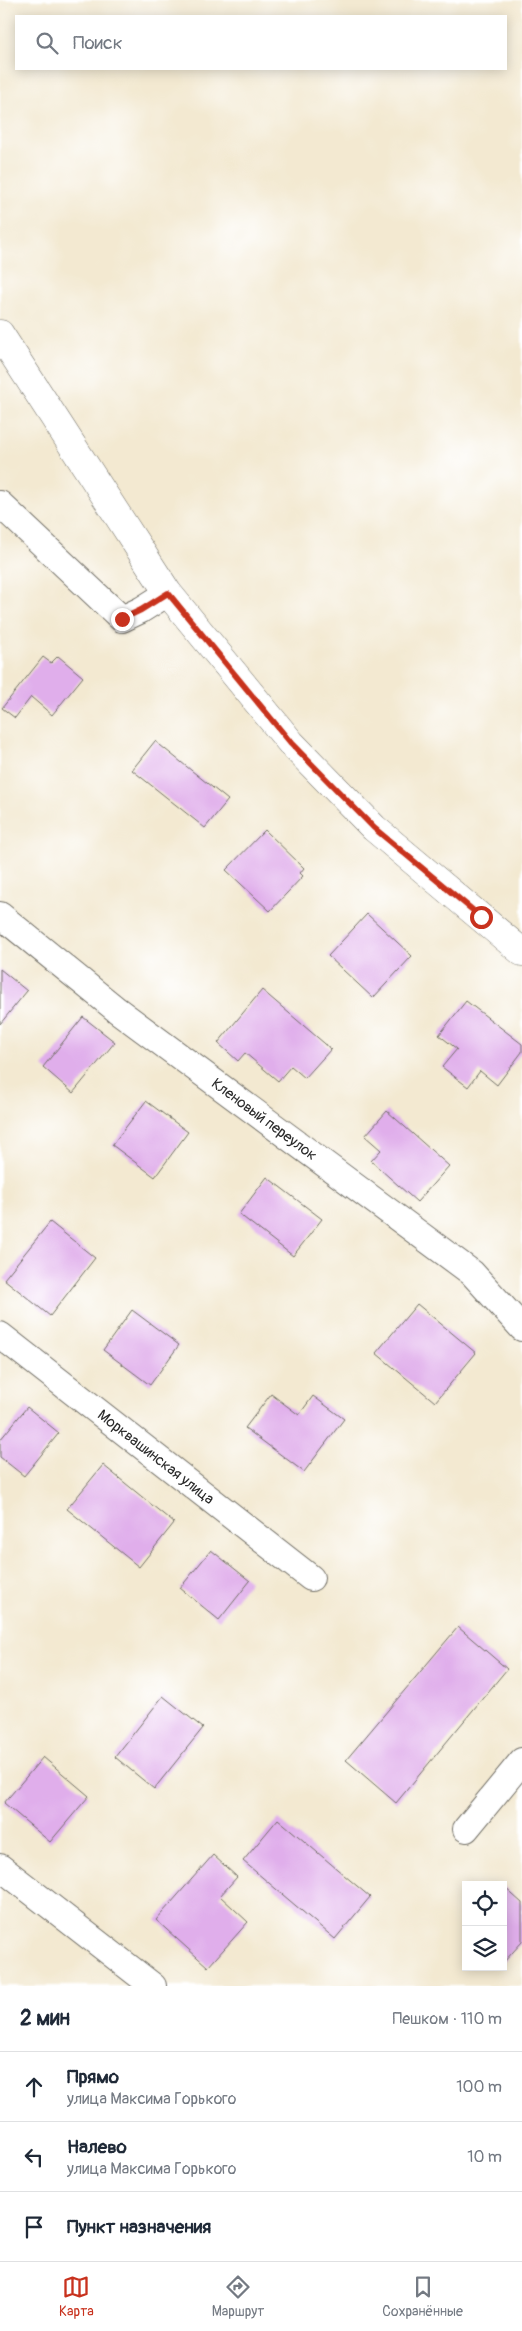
<!DOCTYPE html>
<html lang="ru">
<meta charset="utf-8">
<style>
:root{--surface:#fff;--page:#f6f6f7;--text:#1f2937;--muted:#747a83;--line:#e0e1e3;--accent:#c8321e}
body{margin:0;font-family:Pangolin,sans-serif;background:var(--page);color:var(--text)}
.controls{position:absolute;right:15px;bottom:15px;display:grid;overflow:hidden;border-radius:0px;box-shadow:0 2px 12px #0003}
.controls button{width:45px;height:45px;display:grid;place-items:center;padding:0;border:0;border-bottom:1px solid var(--line);background:var(--surface);color:var(--text);font:25px sans-serif}
.stop{position:absolute;width:15px;height:15px;margin:-11px;border:4px solid #c8321e;border-radius:50%;background:#fff}
.stop.end{background:#c8321e;border-color:#fff;box-shadow:0 1px 5px #0008}
.list{margin:0;padding:0;list-style:none}
h2{display:flex;justify-content:space-between;align-items:center;height:65px;margin:0;padding:0 20px;font-size:21px}
h2 small{font-size:16px;font-weight:400;color:var(--muted)}
.list li{display:grid;grid-template-columns:32px 1fr auto;gap:15px;align-items:center;box-sizing:border-box;height:70px;padding:0 20px;border-top:1px solid var(--line)}
.list b{display:block;font-size:19px;white-space:nowrap}
.list p{margin:0;font-size:16px;white-space:nowrap;color:var(--muted)}
.list em{font-size:16px;font-style:normal;color:var(--muted)}
.icon{flex:none;width:28px;height:28px;fill:none;stroke:currentColor;stroke-width:2;stroke-linecap:round;stroke-linejoin:round}
.map{position:relative;flex:none;width:522px;height:1986px;overflow:hidden}
.search{position:absolute;background:var(--surface);box-shadow:0 2px 12px #0003;left:15px;right:15px;top:15px;height:55px;display:flex;align-items:center;gap:12px;box-sizing:border-box;padding:0 18px;border-radius:0px;color:var(--muted);font-size:19px}
.sheet{height:275px;background:var(--surface)}
nav{display:flex;justify-content:space-around;align-items:center;box-sizing:border-box;height:70px;border-top:1px solid var(--line);background:var(--surface);font-size:14px;color:var(--muted)}
nav a{display:grid;justify-items:center;gap:2px}
nav .on{color:var(--accent)}
.map>svg:first-child{display:block}
.building{fill:#e0aeeb}
.lines{fill:none;stroke-linecap:round;stroke-linejoin:round}
.street-casing{stroke:#716e65;stroke-width:28}
.secondary-casing{stroke:#716e65;stroke-width:29}
.street{stroke:#fff;stroke-width:26}
.secondary{stroke:#fff;stroke-width:28}
.route{stroke:#c8321e;stroke-width:6}
.labels{text-anchor:middle;dominant-baseline:central;stroke-width:5;stroke-linejoin:round;paint-order:stroke}
.street-label{font-size:15px;fill:#2b2b2b;stroke:#fff}
</style>
<div class="map">
<svg width="522" height="1986" viewBox="0 0 522 1986">
<rect width="100%" height="100%" fill="#fff"/>
<filter id="ink" filterUnits="userSpaceOnUse"><feTurbulence type="fractalNoise" baseFrequency=".02" numOctaves="2"/><feDisplacementMap in="SourceGraphic" scale="10" xChannelSelector="R" yChannelSelector="G"/><feConvolveMatrix kernelMatrix="1 2 1 2 8 2 1 2 1" color-interpolation-filters="sRGB"/></filter>
<filter id="wash" filterUnits="userSpaceOnUse"><feTurbulence type="fractalNoise" baseFrequency=".0096" numOctaves="4" result="noise"/><feDisplacementMap in="SourceGraphic" scale="20" xChannelSelector="R" yChannelSelector="G"/><feGaussianBlur stdDeviation="1.12" result="paint"/><feColorMatrix in="noise" values="0 0 0 0 0 0 0 0 0 0 0 0 0 0 0 0 0 1.4 0 .05"/><feComposite in="paint" operator="in"/></filter>
<g filter="url(#wash)">
<rect width="100%" height="100%" fill="#f3e9d1"/>
<g id="blocks">
<path class="building" d="M 58,656 L 83,677 L 52,715 L 31,697 L 15,718 L 2,708 L 43,657 L 51,663 Z
M 155,741 L 228,800 L 205,828 L 132,770 Z
M 265,830 L 304,868 L 300,873 L 303,876 L 270,911 L 226,870 Z
M 367,914 L 412,956 L 373,998 L 328,956 Z
M 0,969 L 27,991 L 0,1024 Z
M 262,990 L 331,1049 L 305,1078 L 291,1066 L 278,1081 L 245,1053 L 238,1061 L 218,1043 Z
M 466,1001 L 522,1044 L 522,1052 L 497,1085 L 480,1071 L 468,1087 L 442,1067 L 457,1049 L 439,1035 Z
M 83,1017 L 115,1042 L 73,1093 L 43,1067 Z
M 146,1101 L 188,1132 L 155,1177 L 112,1145 Z
M 387,1111 L 449,1166 L 417,1202 L 371,1161 L 381,1150 L 365,1136 Z
M 267,1177 L 322,1219 L 293,1256 L 239,1214 Z
M 50,1222 L 95,1258 L 50,1316 L 4,1279 Z
M 417,1304 L 476,1353 L 435,1402 L 376,1353 Z
M 132,1310 L 179,1345 L 150,1385 L 103,1350 Z
M 271,1394 L 299,1415 L 313,1396 L 344,1419 L 304,1472 L 245,1428 Z
M 27,1407 L 59,1433 L 24,1476 L 0,1457 L 0,1440 Z
M 103,1465 L 174,1523 L 139,1567 L 67,1509 Z
M 211,1550 L 250,1581 L 219,1620 L 180,1588 Z
M 458,1627 L 507,1669 L 396,1803 L 346,1760 Z
M 163,1696 L 203,1728 L 154,1789 L 115,1757 Z
M 43,1757 L 89,1796 L 50,1842 L 4,1803 Z
M 278,1819 L 370,1897 L 335,1939 L 243,1861 Z
M 213,1855 L 237,1877 L 220,1896 L 248,1922 L 208,1967 L 156,1920 Z
M 503,1886 L 522,1903 L 522,1942 L 503,1963 Z"/>
</g>
</g>
<g filter="url(#ink)">
<use href="#blocks" fill-opacity="0" stroke="#716e65" stroke-width="1"/>
<g class="lines">
<g class="street-casing">
<g id="street">
<path d="M 0,504 L 122,619 L 141,610 L 168,593"/>
<path id="s1" d="M 0,915 L 117,1010 L 472,1273 L 522,1328"/>
<path id="s2" d="M 0,1335 L 311,1578"/>
<path d="M 466,1829 L 522,1761"/>
<path d="M 0,1867 L 153,1986"/>
</g>
</g>
<g class="secondary-casing">
<path id="secondary" d="M 0,334 L 168,593 L 291,743 L 374,828 L 522,952"/>
</g>
<use href="#street" class="street"/>
<use href="#secondary" class="secondary"/>
</g>
</g>
<g class="lines" filter="url(#ink)">
<path class="route" d="M 122,619 L 141,610 L 168,593 L 291,743 L 374,828 L 481,917"/>
</g>
<g class="labels">
<g class="street-label">
<text stroke="none"><textPath href="#s1" startOffset="334">Кленовый переулок</textPath></text>
<text stroke="none"><textPath href="#s2" startOffset="198">Морквашинская улица</textPath></text>
</g>
</g>
</svg>
<div class="controls">
<button><svg class="icon" aria-label="locate" viewBox="0 0 24 24"><circle cx="12" cy="12" r="6"/><path d="M12 2v4M12 18v4M2 12h4M18 12h4"/></svg></button>
<button><svg class="icon" aria-label="layers" viewBox="0 0 24 24"><path d="M12 4l9 5-9 5-9-5zM3 14l9 5 9-5"/></svg></button>
</div>
<div class="stop" style="left:481px;top:917px"></div>
<div class="stop end" style="left:122px;top:619px"></div>
<div class="search"><svg class="icon" aria-label="search" viewBox="0 0 24 24"><circle cx="10" cy="10" r="6"/><path d="M15 15l6 6"/></svg>Поиск</div>
</div>
<section class="sheet">
<h2>2 мин<small>Пешком · 110 m</small></h2>
<ul class="list">
<li><svg class="icon" aria-label="ahead" viewBox="0 0 24 24"><path d="M12 20V5M6 11l6-6 6 6"/></svg><div><b>Прямо</b><p>улица Максима Горького</p></div><em>100 m</em></li>
<li><svg class="icon" aria-label="left" viewBox="0 0 24 24"><path d="M17 20v-9H6M10 6l-5 5 5 5"/></svg><div><b>Налево</b><p>улица Максима Горького</p></div><em>10 m</em></li>
<li><svg class="icon" aria-label="arrive" viewBox="0 0 24 24"><path d="M6 21V4h12l-3 4 3 4H6"/></svg><div><b>Пункт назначения</b></div></li>
</ul>
</section>
<nav>
<a class="on"><svg class="icon" aria-label="map" viewBox="0 0 24 24"><path d="M3 6l6-2 6 2 6-2v14l-6 2-6-2-6 2zM9 4v14M15 6v14"/></svg>Карта</a>
<a><svg class="icon" aria-label="directions" viewBox="0 0 24 24"><path d="M12 3l9 9-9 9-9-9zM9 14v-3h6M13 9l2 2-2 2"/></svg>Маршрут</a>
<a><svg class="icon" aria-label="saved" viewBox="0 0 24 24"><path d="M7 4h10v16l-5-4-5 4z"/></svg>Сохранённые</a>
</nav>
